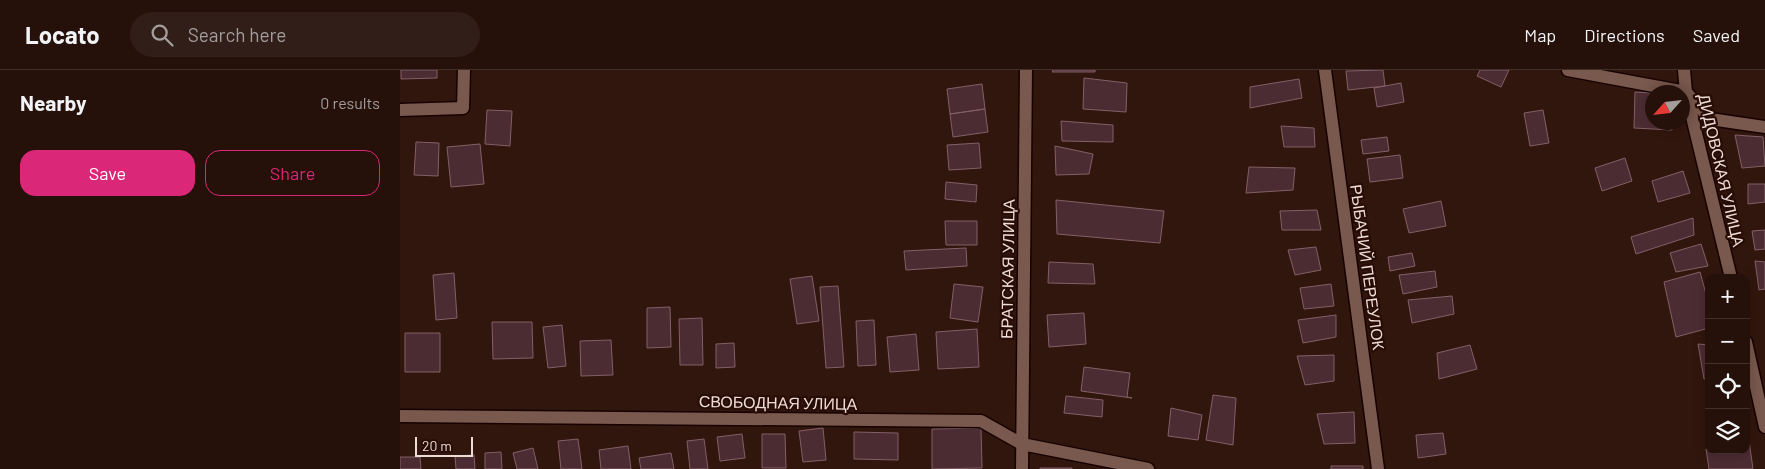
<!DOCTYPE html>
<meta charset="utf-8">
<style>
:root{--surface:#25100a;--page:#311e18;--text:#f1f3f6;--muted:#a39d9c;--line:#42302b;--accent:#db2777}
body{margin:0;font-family:Barlow,sans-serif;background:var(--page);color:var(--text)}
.controls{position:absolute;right:15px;bottom:15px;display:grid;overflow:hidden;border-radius:10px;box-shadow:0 2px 12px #0003}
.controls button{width:45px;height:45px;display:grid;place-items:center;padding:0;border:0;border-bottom:1px solid var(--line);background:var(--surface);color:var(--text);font:25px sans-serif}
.compass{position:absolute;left:1245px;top:15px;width:45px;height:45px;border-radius:50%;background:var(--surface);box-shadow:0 2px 12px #0003;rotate:243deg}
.scale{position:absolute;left:15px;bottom:12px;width:58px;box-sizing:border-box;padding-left:5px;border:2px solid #efdbd5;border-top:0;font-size:14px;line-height:18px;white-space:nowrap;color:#efdbd5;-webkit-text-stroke:4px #270d05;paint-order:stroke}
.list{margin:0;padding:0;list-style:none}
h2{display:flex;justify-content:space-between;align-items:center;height:65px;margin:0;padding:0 20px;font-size:21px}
h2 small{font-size:16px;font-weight:400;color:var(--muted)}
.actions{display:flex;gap:10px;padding:15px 20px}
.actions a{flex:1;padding:11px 0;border:1px solid var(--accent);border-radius:15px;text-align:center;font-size:18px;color:var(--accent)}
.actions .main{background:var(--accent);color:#fff}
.icon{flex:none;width:28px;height:28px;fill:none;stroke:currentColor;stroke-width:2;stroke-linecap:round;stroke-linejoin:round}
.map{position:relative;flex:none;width:1365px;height:399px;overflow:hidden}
header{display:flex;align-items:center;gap:30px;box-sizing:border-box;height:70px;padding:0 25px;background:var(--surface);border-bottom:1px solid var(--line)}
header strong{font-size:24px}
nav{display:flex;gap:28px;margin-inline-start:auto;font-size:18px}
.search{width:350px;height:45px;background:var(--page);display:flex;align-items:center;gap:12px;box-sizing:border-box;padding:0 18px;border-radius:28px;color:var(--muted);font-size:19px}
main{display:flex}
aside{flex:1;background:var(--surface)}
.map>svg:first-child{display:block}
.building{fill:#4c2c33;stroke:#835f67}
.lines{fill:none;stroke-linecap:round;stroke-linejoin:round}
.minor-casing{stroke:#170200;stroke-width:15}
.minor{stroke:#79584d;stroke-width:12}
.labels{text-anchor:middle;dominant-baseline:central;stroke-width:4.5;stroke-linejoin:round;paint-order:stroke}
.street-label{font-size:16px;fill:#efdbd5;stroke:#270d05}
</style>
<header>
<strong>Locato</strong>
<div class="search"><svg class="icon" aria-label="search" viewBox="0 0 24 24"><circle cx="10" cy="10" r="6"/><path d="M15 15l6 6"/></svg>Search here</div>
<nav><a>Map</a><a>Directions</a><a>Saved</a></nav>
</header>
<main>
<aside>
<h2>Nearby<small>0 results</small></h2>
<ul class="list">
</ul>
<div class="actions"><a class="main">Save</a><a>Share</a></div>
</aside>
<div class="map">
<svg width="1365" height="399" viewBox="0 0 1365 399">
<rect width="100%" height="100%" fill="#31160d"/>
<path class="building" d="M 1,0 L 37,0 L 37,8 L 1,9 Z
M 653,0 L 695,0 L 695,2 L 652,2 Z
M 983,0 L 985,16 L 948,20 L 946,1 Z
M 1080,0 L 1109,0 L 1101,17 L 1077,6 Z
M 684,8 L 727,13 L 726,42 L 683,39 Z
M 899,9 L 902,28 L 850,38 L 850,17 Z
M 1001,13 L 1004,32 L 977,37 L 974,18 Z
M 582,14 L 585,39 L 550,44 L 547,19 Z
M 1235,22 L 1252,23 L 1252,52 L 1273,52 L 1272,60 L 1234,58 Z
M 585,39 L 588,62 L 553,67 L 550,44 Z
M 87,40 L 112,41 L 110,76 L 85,74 Z
M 1143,40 L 1149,73 L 1130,76 L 1124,43 Z
M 661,51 L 713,55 L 713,72 L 662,71 Z
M 881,56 L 914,58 L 915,77 L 884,77 Z
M 1335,65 L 1363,67 L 1365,96 L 1342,98 Z
M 987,67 L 989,81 L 963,84 L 961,70 Z
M 16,72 L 39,73 L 38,106 L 14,105 Z
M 579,73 L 581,98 L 549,100 L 547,75 Z
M 80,74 L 84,114 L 51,117 L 47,77 Z
M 655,76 L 693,84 L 689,104 L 656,105 Z
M 1000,85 L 1003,108 L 970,112 L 967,89 Z
M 1225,88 L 1232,111 L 1202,121 L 1195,98 Z
M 849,97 L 895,98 L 893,120 L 846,123 Z
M 1283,101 L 1290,123 L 1258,132 L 1252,111 Z
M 546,112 L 577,115 L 576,132 L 545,129 Z
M 1348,114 L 1365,114 L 1365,132 L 1348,134 Z
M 656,130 L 764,141 L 760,173 L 657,164 Z
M 1041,131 L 1046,156 L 1009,163 L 1003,139 Z
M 917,140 L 921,160 L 882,160 L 880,141 Z
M 1293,148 L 1294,165 L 1236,184 L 1231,167 Z
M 545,151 L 577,151 L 577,175 L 546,175 Z
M 1365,160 L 1365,179 L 1355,180 L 1352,161 Z
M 1301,174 L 1308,196 L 1276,202 L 1270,183 Z
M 916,177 L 921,200 L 895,205 L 888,180 Z
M 566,178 L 567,196 L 506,200 L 504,181 Z
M 1012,183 L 1015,196 L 990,201 L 988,187 Z
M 1355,191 L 1365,192 L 1365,219 L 1359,220 Z
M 649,192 L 693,194 L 695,214 L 648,213 Z
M 1035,201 L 1037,217 L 1003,224 L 999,205 Z
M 1300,202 L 1309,235 L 1309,258 L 1276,267 L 1264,212 Z
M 54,203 L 57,248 L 36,250 L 33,205 Z
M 412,206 L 419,251 L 397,254 L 390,209 Z
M 554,214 L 583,217 L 578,252 L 550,248 Z
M 931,214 L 934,236 L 904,239 L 900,218 Z
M 438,216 L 444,297 L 426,298 L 420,217 Z
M 1052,226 L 1054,244 L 1012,253 L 1008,230 Z
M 270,237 L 271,277 L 247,278 L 247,238 Z
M 684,243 L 686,274 L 649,277 L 647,245 Z
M 936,245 L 936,267 L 903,273 L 898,250 Z
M 302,248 L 303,295 L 280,295 L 279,249 Z
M 474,250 L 476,295 L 458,296 L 456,251 Z
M 92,252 L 132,252 L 133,288 L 93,289 Z
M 162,255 L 166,296 L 148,298 L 143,257 Z
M 577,259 L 579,297 L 538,299 L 536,262 Z
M 5,263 L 40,263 L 40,302 L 5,302 Z
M 516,264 L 519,300 L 490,302 L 487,267 Z
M 211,270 L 213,305 L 181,306 L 180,271 Z
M 334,273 L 335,297 L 316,298 L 316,274 Z
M 1298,274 L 1309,275 L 1309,308 L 1304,309 Z
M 1070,275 L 1077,299 L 1039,309 L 1037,283 Z
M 934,285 L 934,311 L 905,315 L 897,286 Z
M 684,297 L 730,303 L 727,327 L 732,328 L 681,321 Z
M 813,325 L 836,328 L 833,375 L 806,370 Z
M 666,326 L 703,330 L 702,347 L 664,343 Z
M 771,338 L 802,345 L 798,370 L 768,366 Z
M 954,342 L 955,373 L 924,374 L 917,344 Z
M 423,358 L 426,390 L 403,392 L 399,361 Z
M 581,358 L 582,398 L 532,399 L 532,359 Z
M 454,362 L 498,363 L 498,390 L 454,389 Z
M 1043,363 L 1046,384 L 1018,388 L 1016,365 Z
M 342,364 L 345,388 L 320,391 L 317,367 Z
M 362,364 L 385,364 L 386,398 L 362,398 Z
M 178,369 L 182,399 L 161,399 L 158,371 Z
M 304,369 L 308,399 L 290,399 L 287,371 Z
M 1346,370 L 1349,370 L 1353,399 L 1309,399 L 1306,379 L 1346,380 Z
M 228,376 L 231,399 L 201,399 L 199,380 Z
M 133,378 L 138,399 L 117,399 L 113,383 Z
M 101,382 L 102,399 L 85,399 L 85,383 Z
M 271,383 L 274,399 L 241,399 L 239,388 Z
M 74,385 L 75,399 L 56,399 L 55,386 Z
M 0,387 L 20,387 L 21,399 L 0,399 Z
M 931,396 L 963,396 L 963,399 L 931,399 Z
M 640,398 L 672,398 L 672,399 L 640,399 Z"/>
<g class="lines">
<g class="minor-casing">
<path id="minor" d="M 925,0 L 978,399
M 1168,0 L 1286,22 L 1310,49 L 1365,57
M 1284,0 L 1286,22 L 1331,208
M 0,40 L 63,38 L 64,0
M 1346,272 L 1365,357
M 0,346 L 581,351 L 622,374 L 748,399
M 622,399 L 626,0"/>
</g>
<use href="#minor" class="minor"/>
</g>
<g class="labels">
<g class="street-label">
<text transform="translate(1322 100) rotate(77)">ДИДОВСКАЯ УЛИЦА</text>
<text transform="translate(968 197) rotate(82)">РЫБАЧИЙ ПЕРЕУЛОК</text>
<text transform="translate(607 199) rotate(-89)">БРАТСКАЯ УЛИЦА</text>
<text transform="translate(378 332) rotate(1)">СВОБОДНАЯ УЛИЦА</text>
</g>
</g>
</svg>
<div class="controls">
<button>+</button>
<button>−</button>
<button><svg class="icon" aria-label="locate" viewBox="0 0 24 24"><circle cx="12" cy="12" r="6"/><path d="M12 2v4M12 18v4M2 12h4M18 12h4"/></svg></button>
<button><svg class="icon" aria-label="layers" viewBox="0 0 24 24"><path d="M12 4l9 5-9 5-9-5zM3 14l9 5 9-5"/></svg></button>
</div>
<svg class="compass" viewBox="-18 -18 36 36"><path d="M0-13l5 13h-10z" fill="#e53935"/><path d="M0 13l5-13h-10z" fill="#a39d9c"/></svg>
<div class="scale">20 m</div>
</div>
</main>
